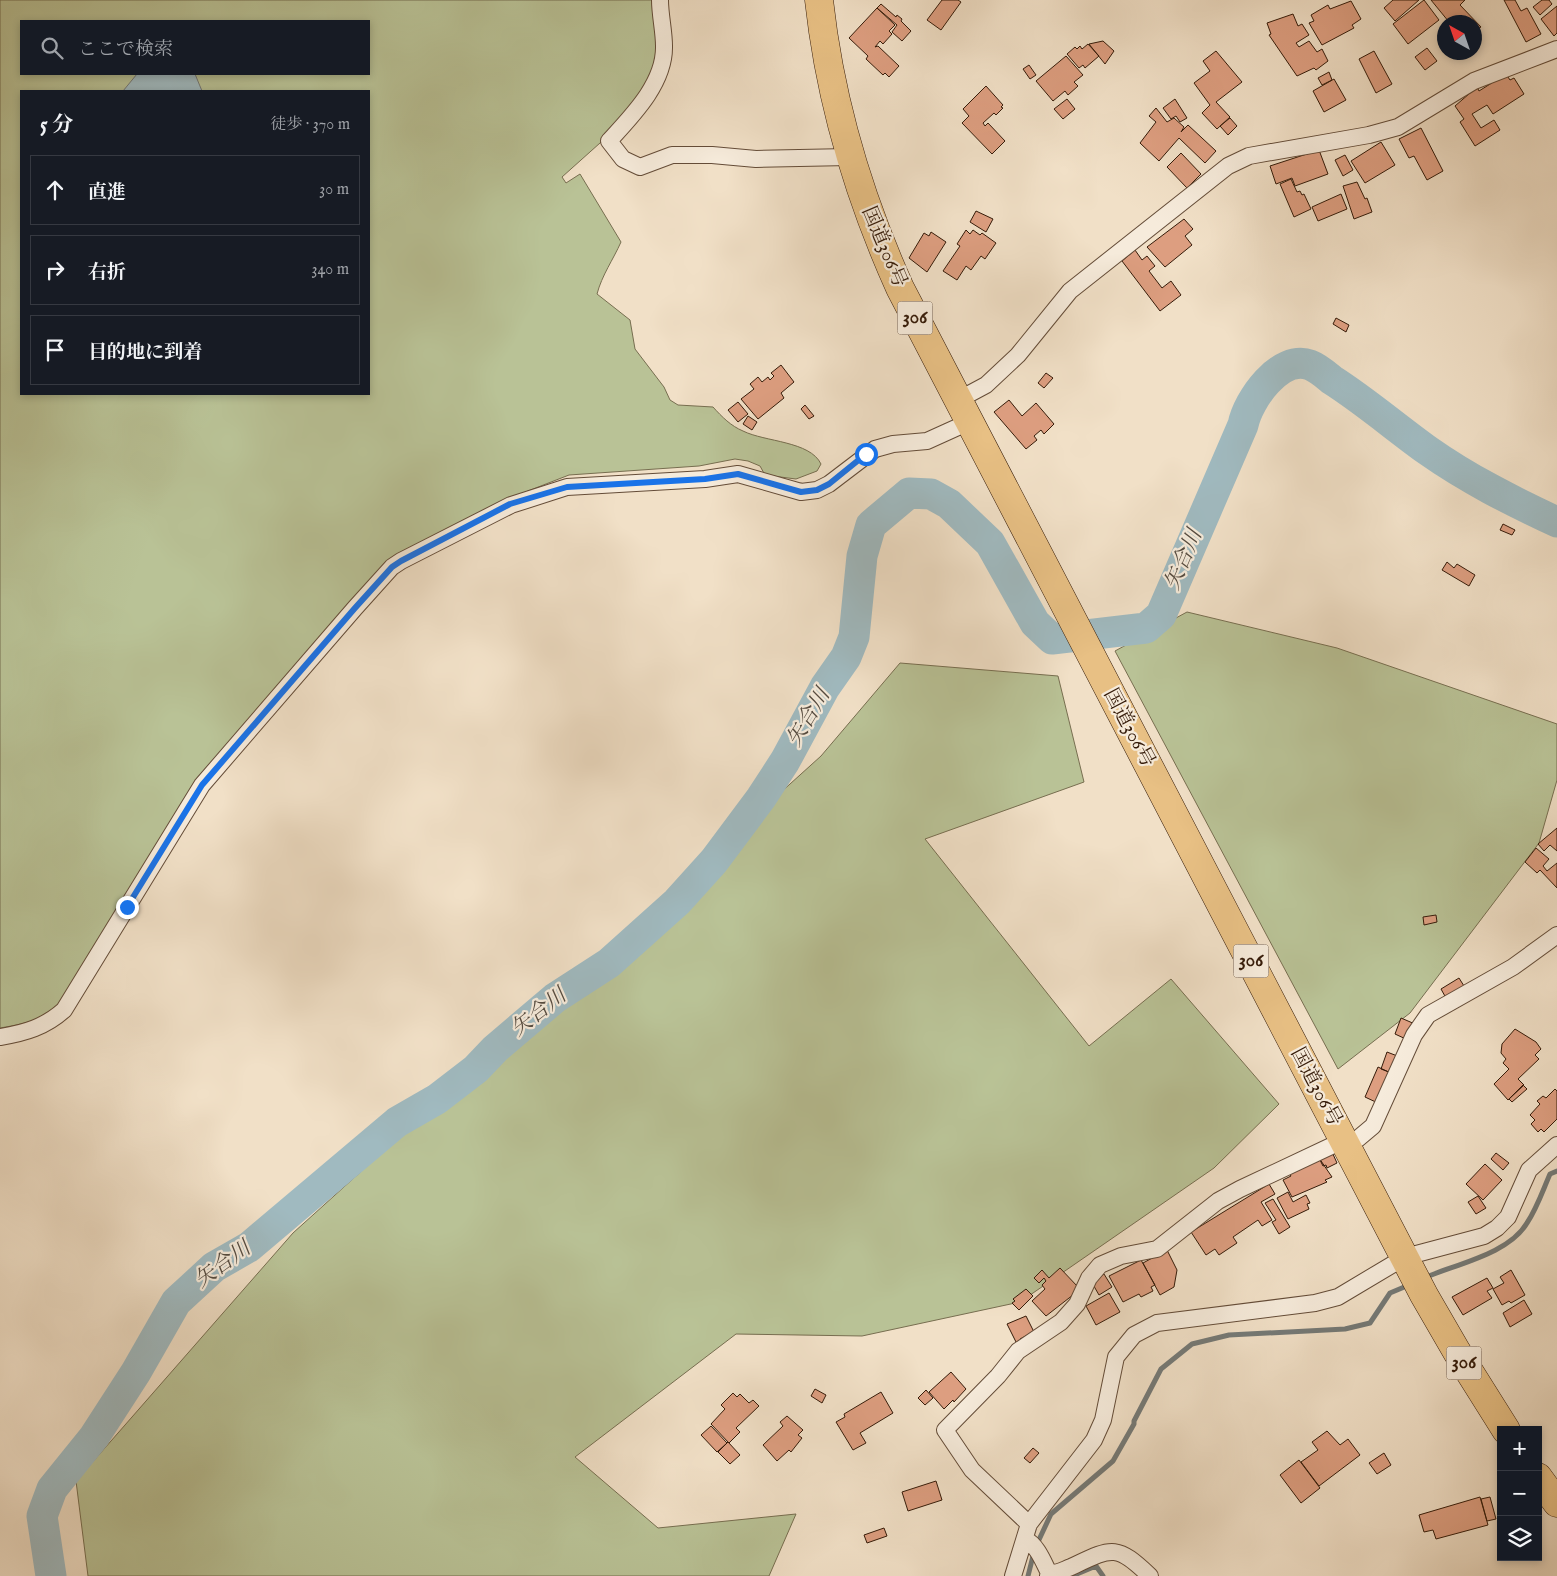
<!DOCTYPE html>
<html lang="ja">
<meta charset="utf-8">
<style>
:root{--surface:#171b24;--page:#20242c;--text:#f1f3f6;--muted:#9ea1a6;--line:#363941}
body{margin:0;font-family:"IM FELL English","Noto Serif JP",serif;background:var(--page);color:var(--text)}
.controls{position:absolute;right:15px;bottom:15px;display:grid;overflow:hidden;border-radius:0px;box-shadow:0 2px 8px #0003}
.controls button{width:45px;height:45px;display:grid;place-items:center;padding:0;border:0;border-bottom:1px solid var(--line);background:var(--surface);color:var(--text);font:25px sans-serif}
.compass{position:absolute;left:1437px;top:15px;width:45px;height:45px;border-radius:50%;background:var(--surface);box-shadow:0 2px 8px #0003;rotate:320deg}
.stop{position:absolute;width:15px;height:15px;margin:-11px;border:4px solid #1a73e8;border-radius:50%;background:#fff}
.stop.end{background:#1a73e8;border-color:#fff;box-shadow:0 1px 5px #0008}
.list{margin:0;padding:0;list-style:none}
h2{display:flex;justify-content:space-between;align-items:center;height:65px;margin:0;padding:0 20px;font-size:21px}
h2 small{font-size:16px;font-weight:400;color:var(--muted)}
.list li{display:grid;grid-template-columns:32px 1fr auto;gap:15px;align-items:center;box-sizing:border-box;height:70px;margin:0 10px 10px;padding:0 10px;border:1px solid var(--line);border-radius:0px}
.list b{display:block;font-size:19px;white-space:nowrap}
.list em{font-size:16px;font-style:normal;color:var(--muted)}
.icon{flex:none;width:28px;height:28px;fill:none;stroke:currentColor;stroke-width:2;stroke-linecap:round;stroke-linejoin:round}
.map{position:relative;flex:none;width:1557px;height:1576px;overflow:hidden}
.search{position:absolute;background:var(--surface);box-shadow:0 2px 8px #0003;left:20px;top:20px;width:350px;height:55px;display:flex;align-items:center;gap:12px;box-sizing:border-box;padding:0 18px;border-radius:0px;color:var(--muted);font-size:19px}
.panel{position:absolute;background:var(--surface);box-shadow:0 2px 8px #0003;left:20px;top:90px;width:350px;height:305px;border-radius:0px}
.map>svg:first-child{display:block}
.green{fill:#b9c296;stroke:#776e50;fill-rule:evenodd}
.water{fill:#a0bac0;stroke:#757a77}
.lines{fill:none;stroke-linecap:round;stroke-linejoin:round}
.stream{stroke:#757a77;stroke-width:5}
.river{stroke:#a0bac0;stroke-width:31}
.building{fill:#dd9e80;stroke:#351b09}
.street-casing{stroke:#644c38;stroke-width:18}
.highway-casing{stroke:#351b09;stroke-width:29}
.street{stroke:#f6ebdb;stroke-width:16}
.highway{stroke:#e8c084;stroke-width:28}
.route{stroke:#1a73e8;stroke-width:6}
.labels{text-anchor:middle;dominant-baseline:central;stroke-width:4.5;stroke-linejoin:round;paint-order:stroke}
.shield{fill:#f6ebdb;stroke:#6f5948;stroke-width:1}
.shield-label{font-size:19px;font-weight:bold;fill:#351b09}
.street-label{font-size:20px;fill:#351b09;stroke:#f6ebdb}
.water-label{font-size:21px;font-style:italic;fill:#554b40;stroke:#f6ebdb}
</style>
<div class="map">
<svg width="1557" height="1576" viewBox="0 0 1557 1576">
<rect width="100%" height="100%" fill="#f1e0c7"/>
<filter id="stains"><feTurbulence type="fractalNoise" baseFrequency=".004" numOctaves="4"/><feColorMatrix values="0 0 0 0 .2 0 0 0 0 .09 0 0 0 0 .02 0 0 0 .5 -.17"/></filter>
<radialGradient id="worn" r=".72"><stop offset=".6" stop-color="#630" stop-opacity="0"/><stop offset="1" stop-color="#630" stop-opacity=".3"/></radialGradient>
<path class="green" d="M 0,0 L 656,0 L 661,41 L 652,79 L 619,126 L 562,177 L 566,183 L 580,174 L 621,242 C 613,260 602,275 597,294 L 630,320 L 635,349 L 664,387 L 670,400 L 678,405 L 713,407 C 722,417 731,426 743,431 C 765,442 810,441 821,464 L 817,471 L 796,479 L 765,475 L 760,466 L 748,461 L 735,459 L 699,466 L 569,475 L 510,498 L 410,549 L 205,769 L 67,995 C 47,1019 30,1023 0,1028 ZM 21,21 L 369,21 L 369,74 L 21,74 ZM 21,91 L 369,91 L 369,394 L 21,394 Z
M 1187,612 L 1337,648 L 1557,724 L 1557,780 L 1539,843 L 1410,1013 L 1338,1069 L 1115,651 Z
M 900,663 L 1058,676 L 1084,782 L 925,839 L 1089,1046 L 1171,979 L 1279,1104 L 1214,1168 L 1020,1302 L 862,1336 L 736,1334 L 575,1457 L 658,1528 L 796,1514 L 769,1576 L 88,1576 L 76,1481 L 293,1233 L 821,756 Z"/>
<path class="water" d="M 137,74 L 195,74 L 202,91 L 123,91 Z"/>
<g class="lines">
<path class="stream" d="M 1424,1278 C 1456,1264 1509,1254 1527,1223 C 1537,1208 1543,1190 1550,1174 L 1557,1171
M 1037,1544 L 1051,1514 L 1113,1461 L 1134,1424 L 1134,1421 L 1161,1369 L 1192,1344 L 1229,1335 L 1345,1329 L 1370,1323 L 1390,1293 L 1409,1285
M 1028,1576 L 1034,1552
M 1072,1576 L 1096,1566 L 1103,1576"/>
<path class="river" d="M 51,1576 L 42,1516 L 52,1489 L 94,1437 L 136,1372 L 176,1302 L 214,1267 L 249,1247 L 397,1122 L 437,1099 L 476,1069 L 495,1049 L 555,998 L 609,963 L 677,902 L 714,861 L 761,798 L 785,761 L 825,687 L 846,657 L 854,637 L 862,556 L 871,525 L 909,493 L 931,494 L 949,504 L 990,543 L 1035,623 L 1052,639 L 1146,628 L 1161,615 L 1243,425 C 1248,400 1280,354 1310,365 C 1318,368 1326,375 1332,380 C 1365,401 1395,427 1427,450 C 1468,479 1512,501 1557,522"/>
</g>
<path class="building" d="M 942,0 L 958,0 L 961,2 L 941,30 L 927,20 Z
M 1393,0 L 1419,0 L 1395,21 L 1384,8 Z
M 1424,0 L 1439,20 L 1408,44 L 1393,24 Z
M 1431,0 L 1465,0 L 1460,5 L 1481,27 L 1474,31 L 1474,22 L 1449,22 Z
M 1504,0 L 1515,0 L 1521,11 L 1527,8 L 1541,34 L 1526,42 Z
M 1542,0 L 1549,0 L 1552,4 L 1540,15 L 1533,7 Z
M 1351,1 L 1361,19 L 1352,25 L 1354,28 L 1322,45 L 1309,23 L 1314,21 L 1311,15 L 1328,5 L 1330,9 Z
M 881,4 L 896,17 L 897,15 L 902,19 L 901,21 L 911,31 L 902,41 L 892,32 L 897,25 L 877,8 Z
M 1557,6 L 1557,33 L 1554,36 L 1541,19 Z
M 877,8 L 895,25 L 889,31 L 892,34 L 883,44 L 880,41 L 875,47 L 878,46 L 899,66 L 889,77 L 885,73 L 883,75 L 866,59 L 868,56 L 849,38 Z
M 1293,14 L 1298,26 L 1302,24 L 1309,35 L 1296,43 L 1299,47 L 1309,41 L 1317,52 L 1322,49 L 1328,61 L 1316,70 L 1314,68 L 1297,76 L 1269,35 L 1271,34 L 1267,23 Z
M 1103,41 L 1114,51 L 1105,64 L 1089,44 Z
M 1088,44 L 1099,56 L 1085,68 L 1083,65 L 1079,68 L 1067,54 L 1075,47 L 1077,49 L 1080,46 L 1082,49 Z
M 1427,48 L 1437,61 L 1425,70 L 1415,57 Z
M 1216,51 L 1242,82 L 1216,102 L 1230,117 L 1217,129 L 1202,113 L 1210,105 L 1194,83 L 1210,71 L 1203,61 Z
M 1374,51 L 1392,84 L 1376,93 L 1359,59 Z
M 1066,56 L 1083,75 L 1074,82 L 1078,86 L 1068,95 L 1065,91 L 1053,101 L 1036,81 Z
M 1029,65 L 1036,75 L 1030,79 L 1023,69 Z
M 1329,72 L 1332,80 L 1322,85 L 1318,78 Z
M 1506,74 L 1510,80 L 1514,78 L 1524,94 L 1493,114 L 1487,105 L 1472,114 L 1481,128 L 1494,120 L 1500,130 L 1475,146 L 1460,122 L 1464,119 L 1455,106 L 1477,87 L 1479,91 Z
M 1334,79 L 1346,100 L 1324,112 L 1313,91 Z
M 986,86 L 1003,105 L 1001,107 L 1003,108 L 996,115 L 994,113 L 983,123 L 985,126 L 988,123 L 1005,141 L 992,154 L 962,123 L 969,116 L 963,109 Z
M 1067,99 L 1075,109 L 1063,119 L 1054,109 Z
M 1175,99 L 1187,118 L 1180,122 L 1176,116 L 1171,119 L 1163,108 Z
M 1156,108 L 1167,122 L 1174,118 L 1184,127 L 1181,132 L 1188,125 L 1216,151 L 1205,163 L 1179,138 L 1159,161 L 1140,143 L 1156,122 L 1149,116 Z
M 1230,118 L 1237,126 L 1228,135 L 1220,126 Z
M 1421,128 L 1443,171 L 1427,180 L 1414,156 L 1409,158 L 1399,139 Z
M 1381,142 L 1395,165 L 1365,183 L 1351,161 Z
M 1319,150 L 1328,174 L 1295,186 L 1292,178 L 1276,184 L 1270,166 Z
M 1181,153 L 1201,174 L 1187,188 L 1167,167 Z
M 1345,155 L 1353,170 L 1343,176 L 1335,160 Z
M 1291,179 L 1297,192 L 1300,191 L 1302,195 L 1304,194 L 1311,209 L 1294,217 L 1280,184 Z
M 1357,182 L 1365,199 L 1367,198 L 1372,212 L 1354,219 L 1343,186 Z
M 1341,194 L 1347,209 L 1318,221 L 1312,207 Z
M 976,211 L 993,219 L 986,232 L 970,222 Z
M 1184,219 L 1193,229 L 1185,236 L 1192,245 L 1165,267 L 1147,247 Z
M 966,230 L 970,234 L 973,230 L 980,235 L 982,233 L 996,243 L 985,259 L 981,256 L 971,270 L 966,266 L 957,280 L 943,271 L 960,246 L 957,244 Z
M 931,232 L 946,242 L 927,272 L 909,258 L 924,233 L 929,236 Z
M 1135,250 L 1142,260 L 1147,256 L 1155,266 L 1149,271 L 1162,288 L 1171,281 L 1181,295 L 1160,311 L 1122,261 Z
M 1336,318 L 1349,325 L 1346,332 L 1333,324 Z
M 781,365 L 794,382 L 781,393 L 784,398 L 758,419 L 741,399 L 754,389 L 750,384 L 758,377 L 762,382 L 768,377 L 770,380 L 774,376 L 771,373 Z
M 1046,373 L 1053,378 L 1044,388 L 1038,383 Z
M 1009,400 L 1022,416 L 1036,403 L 1054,424 L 1044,434 L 1041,430 L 1034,436 L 1037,440 L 1026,449 L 994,412 Z
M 738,402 L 748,414 L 738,422 L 728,410 Z
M 805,405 L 814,416 L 809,419 L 801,409 Z
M 748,416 L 757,422 L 752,430 L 743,424 Z
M 1503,524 L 1515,530 L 1512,535 L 1500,530 Z
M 1447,562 L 1454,568 L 1457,564 L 1475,575 L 1469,586 L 1442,570 Z
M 1557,828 L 1557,851 L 1550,845 L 1544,851 L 1538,844 Z
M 1536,848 L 1549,859 L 1543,866 L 1547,871 L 1557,863 L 1557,888 L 1540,870 L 1537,873 L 1525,862 Z
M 1436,915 L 1437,922 L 1424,925 L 1423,917 Z
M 1459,978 L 1464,986 L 1446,998 L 1441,989 Z
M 1401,1018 L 1415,1024 L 1408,1040 L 1395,1034 Z
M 1515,1029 L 1536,1042 L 1541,1049 L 1535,1055 L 1539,1059 L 1518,1079 L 1524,1085 L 1508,1100 L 1494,1084 L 1509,1069 L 1503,1063 L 1506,1059 L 1501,1053 L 1502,1044 Z
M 1387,1052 L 1400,1057 L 1394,1074 L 1381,1069 Z
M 1378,1067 L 1393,1074 L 1380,1104 L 1365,1097 Z
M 1523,1085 L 1527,1089 L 1512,1102 L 1509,1099 Z
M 1555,1089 L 1557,1091 L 1557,1119 L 1544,1132 L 1541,1129 L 1538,1132 L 1531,1124 L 1535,1120 L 1530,1115 L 1540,1104 L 1537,1101 L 1543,1096 L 1546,1098 Z
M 1332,1152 L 1337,1163 L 1327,1168 L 1326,1165 L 1323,1166 L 1319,1158 Z
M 1496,1153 L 1509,1163 L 1503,1170 L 1491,1159 Z
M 1319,1158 L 1332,1177 L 1325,1180 L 1327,1182 L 1292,1197 L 1283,1180 L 1291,1176 L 1289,1173 Z
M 1485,1164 L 1502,1180 L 1483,1200 L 1466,1184 Z
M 1269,1184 L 1275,1194 L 1261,1202 L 1272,1220 L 1262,1226 L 1258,1220 L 1233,1237 L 1237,1243 L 1219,1255 L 1215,1249 L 1206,1255 L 1191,1232 Z
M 1288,1192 L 1293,1202 L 1306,1195 L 1310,1203 L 1307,1204 L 1309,1209 L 1288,1219 L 1277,1198 Z
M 1478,1196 L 1486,1208 L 1476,1214 L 1468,1202 Z
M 1273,1199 L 1290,1227 L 1279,1234 L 1272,1222 L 1276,1220 L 1265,1203 Z
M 1167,1250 L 1177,1270 L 1174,1287 L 1160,1295 L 1143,1263 Z
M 1141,1260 L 1155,1285 L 1151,1287 L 1153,1291 L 1141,1297 L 1139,1294 L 1123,1302 L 1109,1276 Z
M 1060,1268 L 1078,1287 L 1078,1291 L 1046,1316 L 1032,1301 L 1045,1289 L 1042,1285 L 1046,1281 L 1044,1278 L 1039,1283 L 1034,1278 L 1042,1270 L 1049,1278 Z
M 1511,1270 L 1525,1295 L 1511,1303 L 1509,1301 L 1502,1305 L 1493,1289 L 1504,1283 L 1500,1277 Z
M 1104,1274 L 1112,1287 L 1099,1295 L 1091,1281 Z
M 1487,1278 L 1493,1288 L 1487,1291 L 1492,1298 L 1463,1315 L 1452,1297 Z
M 1026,1289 L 1033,1296 L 1019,1310 L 1012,1303 L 1015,1301 L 1013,1299 Z
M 1109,1293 L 1120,1312 L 1096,1325 L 1086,1306 Z
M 1524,1300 L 1532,1314 L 1510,1327 L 1503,1313 Z
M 1026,1316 L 1034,1332 L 1020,1339 L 1022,1341 L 1017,1344 L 1007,1324 Z
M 951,1372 L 966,1389 L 954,1402 L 953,1400 L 944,1409 L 929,1392 Z
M 815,1389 L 826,1395 L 822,1403 L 811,1396 Z
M 926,1390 L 933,1398 L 925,1405 L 918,1398 Z
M 881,1392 L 893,1413 L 860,1433 L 866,1443 L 853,1450 L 836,1422 L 845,1417 L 844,1414 Z
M 733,1393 L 737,1397 L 740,1394 L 749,1403 L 753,1400 L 759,1406 L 736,1428 L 740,1432 L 729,1443 L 711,1424 L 725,1409 L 721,1405 Z
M 787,1416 L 803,1430 L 798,1435 L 802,1438 L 791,1452 L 789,1450 L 777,1461 L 763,1445 L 783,1426 L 780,1422 Z
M 711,1426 L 727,1443 L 717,1452 L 701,1435 Z
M 1327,1431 L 1340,1445 L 1348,1439 L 1360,1455 L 1319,1486 L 1301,1462 L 1318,1450 L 1312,1442 Z
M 728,1442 L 740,1455 L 730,1464 L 718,1452 Z
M 1033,1448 L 1039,1453 L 1030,1463 L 1024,1458 Z
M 1384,1453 L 1391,1465 L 1377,1474 L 1369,1463 Z
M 1299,1460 L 1320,1488 L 1301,1503 L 1280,1475 Z
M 936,1481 L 942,1500 L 908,1511 L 902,1492 Z
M 1480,1497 L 1488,1525 L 1436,1539 L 1433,1530 L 1424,1532 L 1419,1515 Z
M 1490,1497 L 1496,1519 L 1487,1521 L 1481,1499 Z
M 884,1528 L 887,1536 L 867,1543 L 864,1535 Z"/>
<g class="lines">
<g class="street-casing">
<path id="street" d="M 660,0 C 660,15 664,31 664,46 C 665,83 632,116 609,141 L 623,159 L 640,167 L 672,155 L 712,155 L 756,159 L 849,157
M 958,400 L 986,385 L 1018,355 L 1070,291 L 1228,166 L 1249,156 L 1369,135 L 1398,127 L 1474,81 L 1557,49
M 0,1037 C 25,1033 45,1027 64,1010 L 202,785 L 355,608 L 392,567 L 401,561 L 511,505 L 567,487 L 705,479 L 738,474 L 801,492 L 817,490 L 829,484 L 875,449 L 893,444 L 927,441 L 969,422
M 1348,1147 L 1373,1126 L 1414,1035 L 1428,1015 L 1513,967 L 1557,935
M 1029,1524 L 972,1470 L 945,1430 L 998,1376 L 1018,1351 L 1061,1322 L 1077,1304 L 1089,1278 L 1100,1265 L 1121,1256 L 1157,1249 L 1218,1201 L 1240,1189 L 1344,1140
M 1025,1539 C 1037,1545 1043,1561 1049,1573 L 1048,1576
M 1049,1573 C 1058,1574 1063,1570 1071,1567 C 1113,1547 1116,1544 1150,1576
M 1013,1576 L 1029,1524 L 1094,1440 L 1103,1420 L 1116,1357 L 1134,1335 L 1157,1323 L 1315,1303 L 1338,1297 L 1405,1257 L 1484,1236 L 1497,1228 L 1508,1217 L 1529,1170 L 1557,1145"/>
</g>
<g class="highway-casing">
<path id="highway" d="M 819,0 C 830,101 858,195 900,288 L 1424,1295 L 1457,1352 L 1506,1430
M 1538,1477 L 1557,1503"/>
</g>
<use href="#street" class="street"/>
<use href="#highway" class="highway"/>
</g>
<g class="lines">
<path class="route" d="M 127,907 L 202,785 L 355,608 L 392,567 L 401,561 L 510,504 L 567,487 L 705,479 L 738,474 L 801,492 L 817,490 L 829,484 L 866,454"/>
</g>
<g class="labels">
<g class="shield">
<rect x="897.5" y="301.5" width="35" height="33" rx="4"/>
<rect x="1233.5" y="944.5" width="35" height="33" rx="4"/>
<rect x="1446.5" y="1346.5" width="35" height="33" rx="4"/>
</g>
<g class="shield-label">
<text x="915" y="318">306</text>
<text x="1251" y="961">306</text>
<text x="1464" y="1363">306</text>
</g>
<g class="street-label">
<text transform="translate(884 247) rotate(67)">国道306号</text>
<text transform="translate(1129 728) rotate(62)">国道306号</text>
<text transform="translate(1316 1087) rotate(62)">国道306号</text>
</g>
<g class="water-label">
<text transform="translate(1184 560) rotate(-67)">矢合川</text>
<text transform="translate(809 718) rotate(-59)">矢合川</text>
<text transform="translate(539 1013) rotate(-38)">矢合川</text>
<text transform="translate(223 1265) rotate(-36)">矢合川</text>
</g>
</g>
<rect width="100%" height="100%" filter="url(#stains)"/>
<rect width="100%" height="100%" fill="url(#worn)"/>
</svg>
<div class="controls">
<button>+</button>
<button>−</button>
<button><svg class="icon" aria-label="layers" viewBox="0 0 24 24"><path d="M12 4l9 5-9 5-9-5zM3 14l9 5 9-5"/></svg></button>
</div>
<svg class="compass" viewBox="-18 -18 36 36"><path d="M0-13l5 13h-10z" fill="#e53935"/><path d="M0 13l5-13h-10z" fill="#9ea1a6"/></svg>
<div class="stop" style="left:866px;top:454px"></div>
<div class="stop end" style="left:127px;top:907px"></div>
<div class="search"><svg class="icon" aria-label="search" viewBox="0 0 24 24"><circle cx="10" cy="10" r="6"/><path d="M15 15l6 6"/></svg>ここで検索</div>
<section class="panel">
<h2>5 分<small>徒歩 · 370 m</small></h2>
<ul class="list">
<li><svg class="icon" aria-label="ahead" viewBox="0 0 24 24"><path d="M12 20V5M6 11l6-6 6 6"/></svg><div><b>直進</b></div><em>30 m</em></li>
<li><svg class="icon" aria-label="right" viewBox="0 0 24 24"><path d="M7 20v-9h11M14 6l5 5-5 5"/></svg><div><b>右折</b></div><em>340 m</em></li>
<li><svg class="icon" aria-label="arrive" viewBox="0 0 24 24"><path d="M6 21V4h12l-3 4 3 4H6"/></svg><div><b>目的地に到着</b></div></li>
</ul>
</section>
</div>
